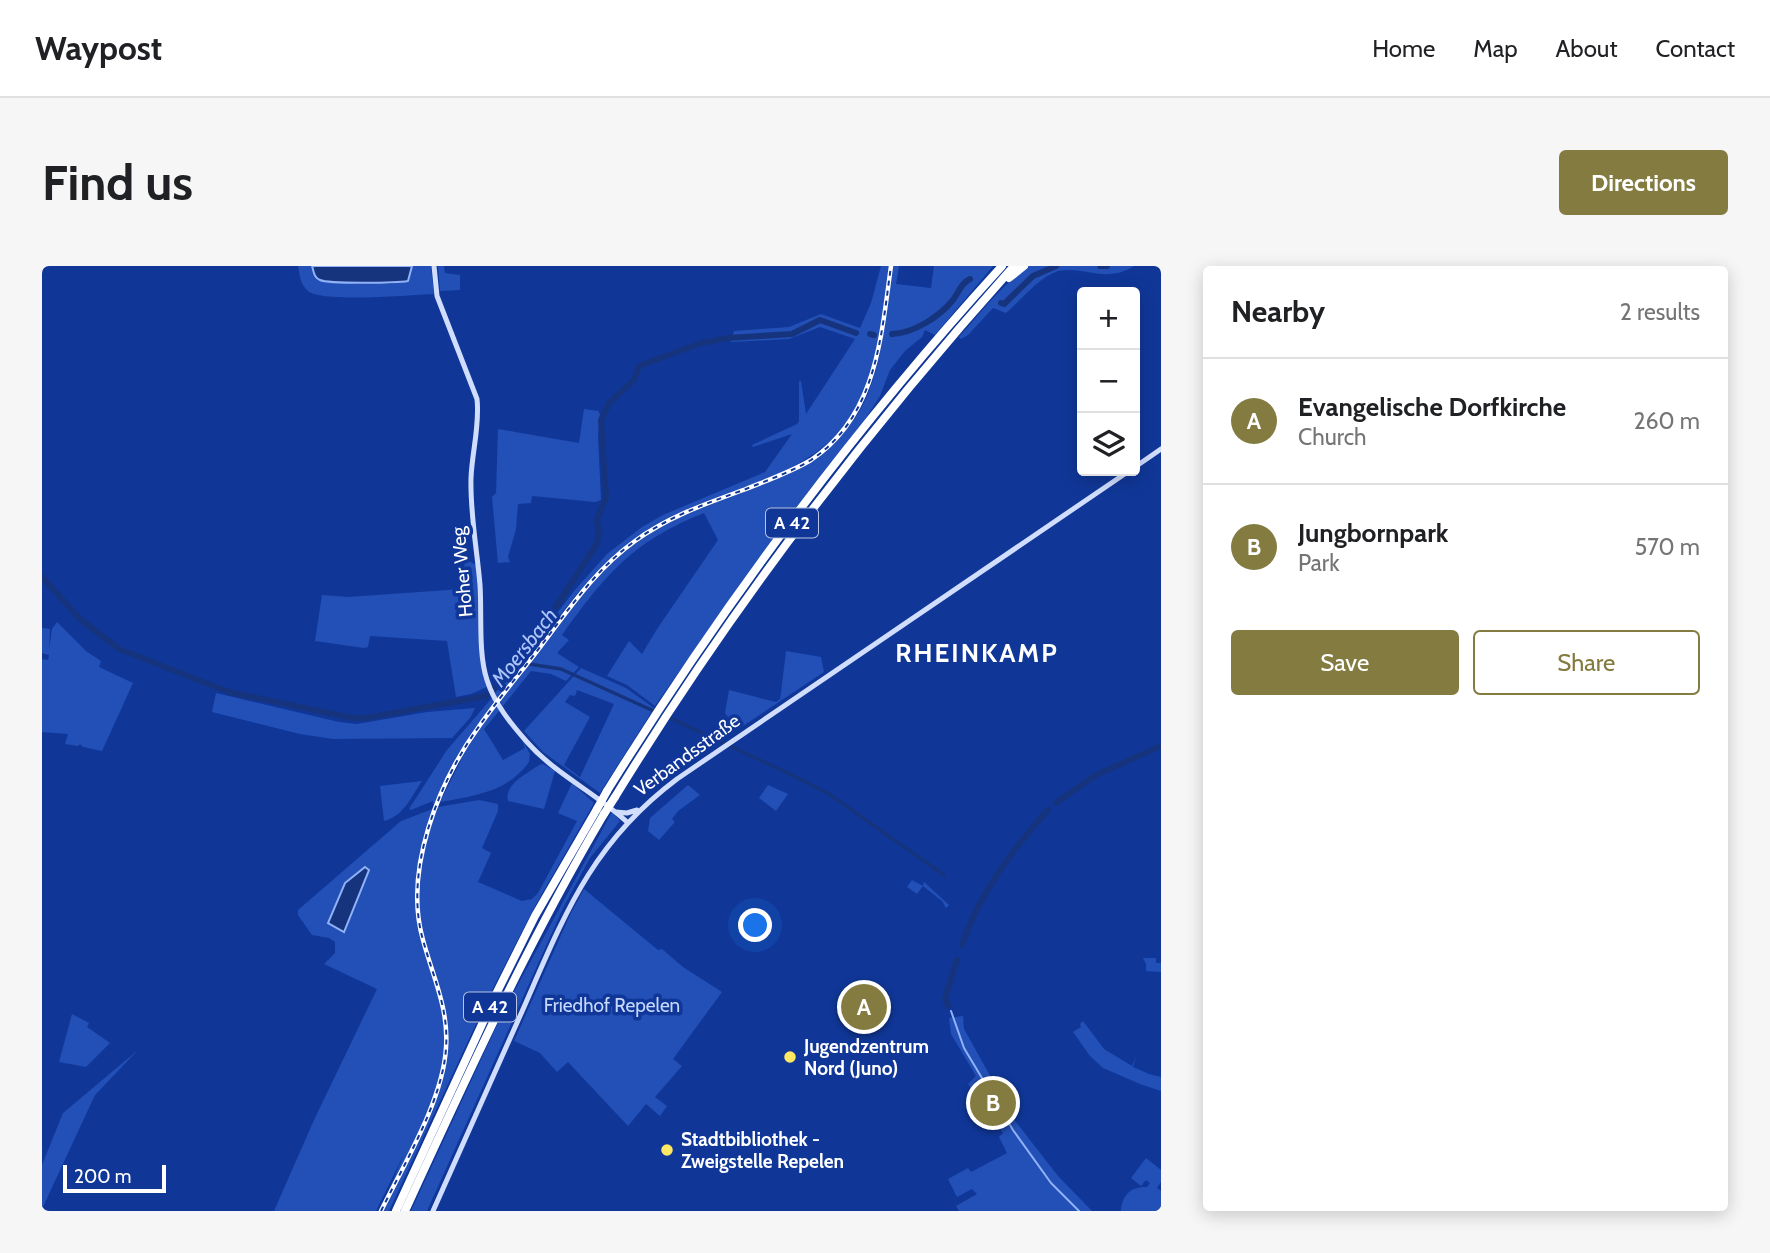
<!DOCTYPE html>
<meta charset="utf-8">
<style>
:root{--surface:#fff;--page:#f6f6f6;--text:#202124;--muted:#757577;--line:#e0e0e0;--accent:#847b41}
body{margin:0;font-family:Cabin,sans-serif;background:var(--page);color:var(--text)}
.controls{position:absolute;right:21px;top:21px;display:grid;overflow:hidden;border-radius:7px;box-shadow:0 4px 18px #0003}
.controls button{width:63px;height:63px;display:grid;place-items:center;padding:0;border:0;border-bottom:2px solid var(--line);background:var(--surface);color:var(--text);font:35px sans-serif}
.scale{position:absolute;left:21px;bottom:18px;width:103px;box-sizing:border-box;padding-left:7px;border:4px solid #fff;border-top:0;font-size:19px;line-height:24px;white-space:nowrap;color:#fff;-webkit-text-stroke:5px #103798;paint-order:stroke}
.you{position:absolute;left:714px;top:660px;width:24px;height:24px;margin:-18px;border:5px solid #fff;border-radius:50%;background:#1a73e8;box-shadow:0 0 0 10px #1a73e833}
.badge{display:grid;place-items:center;width:46px;height:46px;border-radius:50%;background:var(--accent);color:#fff;font-size:23px;font-weight:700}
.pin{position:absolute;translate:-50% -50%;border:4px solid #fff;box-shadow:0 2px 7px #0006}
.list{margin:0;padding:0;list-style:none}
h2{display:flex;justify-content:space-between;align-items:center;height:91px;margin:0;padding:0 28px;font-size:30px}
h2 small{font-size:23px;font-weight:400;color:var(--muted)}
.list li{display:grid;grid-template-columns:46px 1fr auto;gap:21px;align-items:center;box-sizing:border-box;height:126px;padding:0 28px;border-top:2px solid var(--line)}
.list b{display:block;font-size:26px;white-space:nowrap}
.list p{margin:0;font-size:23px;white-space:nowrap;color:var(--muted)}
.list em{font-size:23px;font-style:normal;color:var(--muted)}
.actions{display:flex;gap:14px;padding:21px 28px}
.actions a{flex:1;padding:16px 0;border:2px solid var(--accent);border-radius:7px;text-align:center;font-size:24px;color:var(--accent)}
.actions .main{background:var(--accent);color:#fff}
.icon{flex:none;width:38px;height:38px;fill:none;stroke:currentColor;stroke-width:2;stroke-linecap:round;stroke-linejoin:round}
.map{position:relative;flex:none;width:1119px;height:945px;overflow:hidden;border-radius:7px}
header{display:flex;align-items:center;gap:42px;box-sizing:border-box;height:98px;padding:0 35px;background:var(--surface);border-bottom:2px solid var(--line)}
header strong{font-size:33px}
nav{display:flex;gap:38px;margin-inline-start:auto;font-size:24px}
.intro{display:flex;align-items:center;justify-content:space-between;box-sizing:border-box;height:168px;padding:0 42px}
h1{margin:0;font-size:49px}
.button{padding:18px 32px;border-radius:7px;background:var(--accent);color:#fff;font-size:24px;font-weight:700}
main{display:flex;gap:42px;padding:0 42px}
aside{flex:1;background:var(--surface);border-radius:7px;box-shadow:0 4px 18px #0003}
.map>svg:first-child{display:block}
.green{fill:#2250b7;fill-rule:evenodd}
.water{fill:#16347e;stroke:#92b2f8;stroke-width:2}
.lines{fill:none;stroke-linecap:round;stroke-linejoin:round}
.stream{stroke:#92b2f8;stroke-width:2}
.canal{stroke:#16347e;stroke-width:3.5}
.river{stroke:#16347e;stroke-width:6}
.secondary{stroke:#d0ddfd;stroke-width:5}
.highway{stroke:#fff;stroke-width:8}
.rail-casing{stroke:#fff;stroke-width:4.5}
.rail{stroke:#103798;stroke-width:2;stroke-dasharray:5;stroke-linecap:butt}
.highway-bridge{stroke:#fff;stroke-width:8}
.poi-dot{fill:#ffe964;stroke:#103798;stroke-width:2.5}
.labels{text-anchor:middle;dominant-baseline:central;stroke-width:7;stroke-linejoin:round;paint-order:stroke}
.shield{fill:#103798;stroke:#b7c3e0;stroke-width:2}
.shield-label{font-size:18px;font-weight:bold;fill:#fff}
.street-label{font-size:19px;fill:#fff;stroke:#103798}
.park-label{font-size:19px;fill:#c8d9fe;stroke:#103798}
.poi-label{font-size:19px;font-weight:bold;fill:#fff;stroke:#103798;text-anchor:start}
.water-label{font-size:21px;font-style:italic;fill:#adc5fb;stroke:#103798}
.district-label{font-size:26px;font-weight:bold;letter-spacing:2px;fill:#fff;stroke:#103798}
</style>
<header>
<strong>Waypost</strong>
<nav><a>Home</a><a>Map</a><a>About</a><a>Contact</a></nav>
</header>
<div class="intro"><h1>Find us</h1><a class="button">Directions</a></div>
<main>
<div class="map">
<svg width="1119" height="945" viewBox="0 0 1119 945">
<rect width="100%" height="100%" fill="#103798"/>
<path class="green" d="M 256,0 L 270,0 L 281,15 L 303,17 L 328,14 L 348,18 L 366,15 L 370,0 L 389,0 L 392,28 C 368,29 282,37 266,25 C 258,18 258,10 256,0 Z
M 396,0 L 402,0 L 403,7 L 418,9 L 418,24 L 398,25 Z
M 839,0 L 847,0 C 830,113 834,171 714,217 C 676,232 636,243 602,266 C 541,307 501,375 456,433 L 453,427 L 533,324 L 565,288 L 600,261 L 621,249 L 723,206 L 750,168 L 711,181 L 710,179 L 755,158 L 757,155 L 757,115 L 759,115 L 764,148 L 813,73 L 778,61 L 747,73 L 689,76 L 692,65 L 747,61 L 779,48 L 818,62 L 829,37 Z
M 851,0 L 857,0 L 854,18 L 889,22 L 892,0 L 951,0 L 893,69 L 883,64 L 880,71 L 863,85 L 848,104 L 838,130 L 820,158 L 711,300 L 613,440 L 585,419 L 565,410 L 587,375 L 600,388 L 615,363 L 676,274 L 662,247 C 591,275 563,309 520,369 L 527,374 L 515,387 L 537,401 L 524,415 L 509,408 L 489,405 L 461,440 L 458,435 C 478,408 499,382 520,355 C 543,326 566,296 597,275 C 631,251 670,238 708,223 C 835,174 834,122 851,0 Z
M 986,0 L 1092,0 C 1063,18 1044,0 1016,5 C 994,13 981,33 964,47 L 951,42 L 926,69 L 919,73 L 917,71 C 939,46 959,20 986,0 Z
M 542,143 L 556,145 L 558,148 L 556,171 L 559,234 L 553,236 L 490,230 L 489,237 L 476,238 L 474,263 L 466,291 L 468,296 L 456,297 L 450,231 L 454,227 L 456,163 L 537,177 Z
M 423,293 L 436,300 L 442,401 L 447,420 L 429,428 L 414,431 L 405,375 L 328,370 L 326,381 L 322,382 L 273,375 L 280,329 L 306,331 L 420,323 Z
M 15,356 L 44,385 L 59,395 L 57,401 L 91,417 L 60,485 L 41,481 L 38,478 L 36,480 L 23,478 L 26,468 L 0,466 L 0,393 L 6,394 L 7,389 L 0,387 L 0,362 L 8,363 L 7,384 L 10,363 Z
M 744,385 L 779,391 L 782,406 L 695,464 L 683,447 L 687,424 L 734,436 L 738,433 L 739,427 Z
M 539,402 L 584,422 L 612,442 L 558,527 L 501,486 L 482,465 ZM 535,424 L 572,438 L 538,511 L 522,499 L 548,451 L 523,436 L 528,429 L 533,430 Z
M 174,427 L 297,456 L 315,458 L 385,446 L 433,442 L 428,452 L 410,472 L 291,473 L 258,468 L 170,446 Z
M 450,432 L 453,437 L 423,479 L 395,537 L 391,538 L 391,535 L 369,544 L 367,543 L 405,484 Z
M 454,439 L 458,444 L 442,463 L 461,494 L 483,482 L 480,474 L 488,488 L 487,496 C 466,526 431,530 398,536 L 425,482 Z
M 501,498 L 513,505 L 502,543 L 466,535 C 462,518 485,508 497,499 Z
M 380,515 C 369,531 362,550 342,555 L 338,520 Z
M 530,517 L 552,537 L 493,640 L 447,730 L 347,945 L 340,945 C 363,897 404,829 406,776 C 407,743 394,714 384,683 C 369,634 378,588 396,541 L 437,534 L 456,538 L 456,545 L 440,582 L 449,587 L 436,616 L 480,635 L 490,633 L 496,627 L 535,555 L 516,547 Z
M 646,519 L 658,529 L 636,545 L 630,553 L 633,556 L 617,574 L 606,565 L 608,552 Z
M 726,519 L 746,528 L 734,545 L 717,532 Z
M 393,542 C 377,585 368,628 379,673 C 388,708 405,739 404,777 C 402,828 360,897 338,945 L 363,886 L 334,945 L 232,945 L 272,854 L 335,723 L 282,698 L 293,687 L 293,676 L 287,672 L 270,669 L 256,649 L 256,644 L 359,555 Z
M 570,546 L 578,555 L 548,592 L 522,640 L 385,945 L 369,945 L 461,746 Z
M 870,614 L 881,620 L 882,616 L 907,639 L 904,642 L 900,635 L 881,620 L 875,628 L 865,621 Z
M 542,623 L 616,684 L 620,683 L 641,701 L 680,726 L 631,793 L 640,800 L 613,831 L 625,840 L 618,850 L 604,838 L 586,860 L 526,796 L 515,806 L 498,787 L 472,775 L 528,649 Z
M 1101,692 L 1114,692 L 1114,697 L 1119,697 L 1119,706 L 1104,705 L 1104,698 Z
M 30,748 L 47,757 L 45,761 L 68,777 L 44,801 L 17,796 Z
M 921,750 L 922,763 L 974,856 L 1016,910 L 1050,945 L 917,945 L 914,940 L 935,928 L 930,923 L 915,931 L 906,913 L 926,902 L 929,906 L 965,887 L 957,871 L 961,867 L 942,841 L 925,823 L 935,832 L 926,818 L 934,810 L 909,768 L 907,752 Z
M 1041,755 L 1062,783 L 1090,800 L 1094,790 L 1091,801 L 1107,808 L 1119,811 L 1119,825 L 1098,818 L 1061,802 L 1048,790 L 1031,766 L 1039,761 L 1038,758 Z
M 96,784 L 53,829 L 0,943 L 0,899 L 21,847 Z
M 1104,892 L 1119,904 L 1119,916 L 1115,922 L 1119,925 L 1119,945 L 1079,945 C 1080,929 1089,920 1105,921 L 1108,917 L 1104,914 L 1099,920 L 1089,912 Z"/>
<path class="water" d="M 270,0 L 370,0 L 366,15 C 355,17 286,18 278,14 C 272,12 272,6 270,0 Z
M 323,601 L 327,604 L 302,666 L 286,657 L 303,617 Z"/>
<g class="lines">
<path class="stream" d="M 909,745 L 922,782 L 971,864 L 1009,917 L 1037,945"/>
<path class="canal" d="M 474,396 L 519,403 L 614,446
M 624,450 L 750,509 L 787,528 L 902,609"/>
<path class="river" d="M 1058,0 L 1065,0
M 959,37 L 962,38 L 991,10 L 1014,0
M 828,68 L 832,69
M 850,68 C 872,67 897,51 911,34 C 917,26 919,17 928,13
M 0,311 L 38,353 L 77,383 L 187,426 L 311,452 L 324,452 L 444,430 L 453,422 L 501,361 L 554,279 L 557,269 L 555,254 L 564,231 L 559,154 L 567,137 L 592,114 L 597,100 L 659,77 L 686,72 L 750,68 L 778,54 L 814,67
M 1014,537 L 1052,510 L 1119,480
M 920,679 C 936,630 972,581 1006,544
M 909,712 L 915,694
M 906,740 L 903,733 L 908,716"/>
<path class="secondary" d="M 392,0 L 395,30 L 435,133 C 438,159 430,186 429,212 C 428,248 435,283 438,319 C 440,348 436,387 445,414 C 452,437 469,458 485,476 C 513,508 554,527 585,556
M 1093,201 L 1119,183
M 574,546 L 585,547 L 595,544
M 391,945 C 420,880 449,815 478,750 C 521,653 547,579 635,513 L 1087,205"/>
<path class="highway" d="M 967,12 L 982,0
M 565,525 C 680,340 813,161 960,0
M 573,531 C 689,342 824,165 972,0
M 354,945 L 453,730 L 493,650 L 555,543
M 363,945 C 425,810 486,676 562,548"/>
<g class="rail-casing">
<path id="rail" d="M 339,945 C 362,898 401,834 404,782 C 407,743 391,711 381,674 C 361,604 397,515 438,459 C 455,435 474,412 492,389 C 523,349 551,305 593,275 C 627,250 666,237 704,223 C 726,214 749,206 769,194 C 835,150 839,71 849,0"/>
</g>
<use href="#rail" class="rail"/>
<path class="highway-bridge" d="M 555,543 L 565,525
M 562,548 L 573,531"/>
</g>
<g class="poi-dot">
<circle cx="748" cy="791" r="7"/>
<circle cx="625" cy="884" r="7"/>
</g>
<g class="labels">
<g class="shield">
<rect x="724" y="242.5" width="52" height="29" rx="5"/>
<rect x="422" y="726.5" width="52" height="29" rx="5"/>
</g>
<g class="shield-label">
<text x="750" y="257">A 42</text>
<text x="448" y="741">A 42</text>
</g>
<g class="street-label">
<text transform="translate(420 306) rotate(-95)">Hoher Weg</text>
<text transform="translate(645 489) rotate(-36)">Verbandsstraße</text>
</g>
<g class="park-label">
<text x="570" y="739">Friedhof Repelen</text>
</g>
<g class="poi-label">
<text x="762" y="780">Jugendzentrum<tspan x="762" dy="22">Nord (Juno)</tspan></text>
<text x="639" y="873">Stadtbibliothek -<tspan x="639" dy="22">Zweigstelle Repelen</tspan></text>
</g>
<g class="water-label">
<text transform="translate(482 381) rotate(-52)">Moersbach</text>
</g>
<g class="district-label">
<text x="935" y="387">RHEINKAMP</text>
</g>
</g>
</svg>
<div class="controls">
<button>+</button>
<button>−</button>
<button><svg class="icon" aria-label="layers" viewBox="0 0 24 24"><path d="M12 4l9 5-9 5-9-5zM3 14l9 5 9-5"/></svg></button>
</div>
<div class="scale">200 m</div>
<div class="you"></div>
<div class="pin badge" style="left:822px;top:741px">A</div>
<div class="pin badge" style="left:951px;top:837px">B</div>
</div>
<aside>
<h2>Nearby<small>2 results</small></h2>
<ul class="list">
<li><span class="badge">A</span><div><b>Evangelische Dorfkirche</b><p>Church</p></div><em>260 m</em></li>
<li><span class="badge">B</span><div><b>Jungbornpark</b><p>Park</p></div><em>570 m</em></li>
</ul>
<div class="actions"><a class="main">Save</a><a>Share</a></div>
</aside>
</main>
